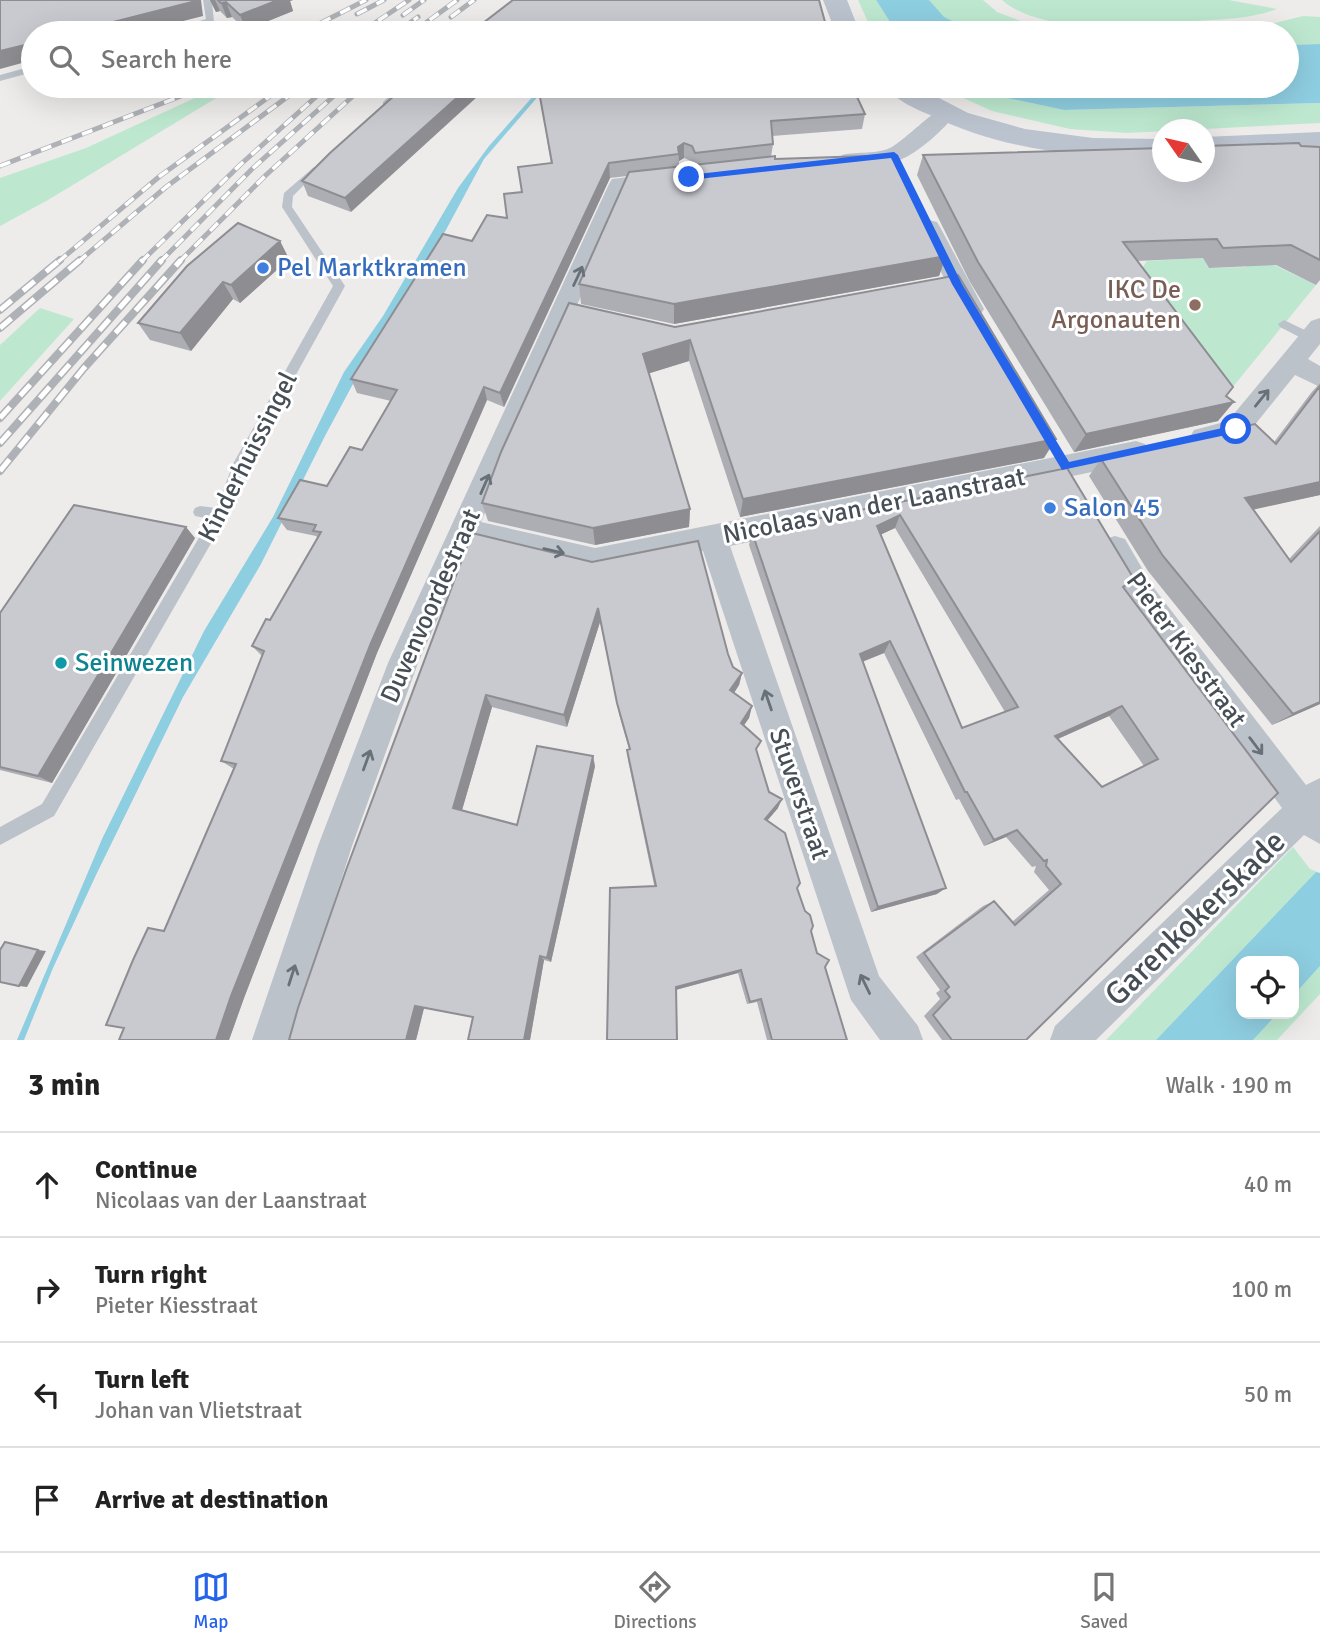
<!DOCTYPE html>
<meta charset="utf-8">
<style>
:root{--surface:#fff;--page:#f6f6f6;--text:#222;--muted:#767676;--line:#e0e0e0;--accent:#2563eb}
body{margin:0;font-family:Signika,sans-serif;background:var(--page);color:var(--text)}
.controls{position:absolute;right:21px;bottom:21px;display:grid;overflow:hidden;border-radius:14px;box-shadow:0 7px 28px #0002}
.controls button{width:63px;height:63px;display:grid;place-items:center;padding:0;border:0;border-bottom:2px solid var(--line);background:var(--surface);color:var(--text);font:35px sans-serif}
.compass{position:absolute;left:1152px;top:119px;width:63px;height:63px;border-radius:50%;background:var(--surface);box-shadow:0 7px 28px #0002;rotate:304deg}
.stop{position:absolute;width:21px;height:21px;margin:-16px;border:5px solid #2563eb;border-radius:50%;background:#fff}
.stop.end{background:#2563eb;border-color:#fff;box-shadow:0 2px 7px #0008}
.list{margin:0;padding:0;list-style:none}
h2{display:flex;justify-content:space-between;align-items:center;height:91px;margin:0;padding:0 28px;font-size:30px}
h2 small{font-size:23px;font-weight:400;color:var(--muted)}
.list li{display:grid;grid-template-columns:46px 1fr auto;gap:21px;align-items:center;box-sizing:border-box;height:105px;padding:0 28px;border-top:2px solid var(--line)}
.list b{display:block;font-size:26px;white-space:nowrap}
.list p{margin:0;font-size:23px;white-space:nowrap;color:var(--muted)}
.list em{font-size:23px;font-style:normal;color:var(--muted)}
.icon{flex:none;width:38px;height:38px;fill:none;stroke:currentColor;stroke-width:2;stroke-linecap:round;stroke-linejoin:round}
.map{position:relative;flex:none;width:1320px;height:1040px;overflow:hidden}
.search{position:absolute;background:var(--surface);box-shadow:0 7px 28px #0002;left:21px;right:21px;top:21px;height:77px;display:flex;align-items:center;gap:18px;box-sizing:border-box;padding:0 24px;border-radius:38px;color:var(--muted);font-size:26px}
.sheet{height:511px;background:var(--surface)}
nav{display:flex;justify-content:space-around;align-items:center;box-sizing:border-box;height:98px;border-top:2px solid var(--line);background:var(--surface);font-size:19px;color:var(--muted)}
nav a{display:grid;justify-items:center;gap:4px}
nav .on{color:var(--accent)}
.map>svg:first-child{display:block}
.green{fill:#bde8cf}
.water{fill:#8ecee1}
.lines{fill:none;stroke-linecap:round;stroke-linejoin:round}
.lane{fill:#bbc2c9;fill-rule:evenodd}
.street{fill:#bbc2c9;fill-rule:evenodd}
.secondary{fill:#bbc3ce;fill-rule:evenodd}
.rail-far1-casing{stroke:#aeb1b5;stroke-width:5}
.rail-casing{stroke:#aeb1b5;stroke-width:8}
.rail-far1{stroke:#fff;stroke-width:3.5;stroke-dasharray:11;stroke-linecap:butt}
.rail{stroke:#fff;stroke-width:5;stroke-dasharray:15;stroke-linecap:butt}
.wall{fill:#adaeb3;fill-rule:evenodd}
.shaded-wall{fill:#8d8d92}
.building{fill:#c9cad0;stroke:#8d8d92;stroke-width:2;fill-rule:evenodd}
.oneway{stroke:#697178}
.route{fill:#2563eb}
.shop-dot{fill:#3f7fe0;stroke:#fff;stroke-width:2.5}
.education-dot{fill:#8d6e63;stroke:#fff;stroke-width:2.5}
.culture-dot{fill:#0f9aa8;stroke:#fff;stroke-width:2.5}
.labels{text-anchor:middle;dominant-baseline:central;stroke-width:6;stroke-linejoin:round;paint-order:stroke}
.shop-label{font-size:26px;fill:#366cbe;stroke:#fff;text-anchor:start}
.education-label{font-size:26px;fill:#785e54;stroke:#fff;text-anchor:end}
.street-label{font-size:26px;fill:#464e56;stroke:#fff}
.culture-label{font-size:26px;fill:#0d838f;stroke:#fff;text-anchor:start}
.near-street-label{font-size:32px;fill:#464e56;stroke:#fff}
</style>
<div class="map">
<svg width="1320" height="1040" viewBox="0 0 1320 1040">
<rect width="100%" height="100%" fill="#eeebeb"/>
<path class="green" d="M 858,0 L 876,0 L 897,33 L 873,33 Z
M 929,0 L 983,0 L 997,12 L 1053,33 C 1011,33 954,43 929,0 Z
M 1002,0 L 1229,0 L 1277,9 C 1250,19 1224,19 1197,21 C 1144,25 1045,37 1002,0 Z
M 1303,16 L 1320,17 L 1320,44 L 1287,45 L 1287,33 L 1182,33 L 1263,26 Z
M 221,86 L 236,86 L 48,200 L 0,226 L 0,178 L 86,148 Z
M 937,86 L 970,86 L 985,93 L 1064,110 L 1320,103 L 1320,123 L 1127,133 L 1070,129 L 992,111 Z
M 1203,258 L 1209,268 L 1246,267 L 1249,261 L 1268,262 L 1316,285 L 1218,405 L 1129,286 L 1147,261 Z
M 40,308 L 74,319 L 0,401 L 0,345 Z
M 1293,847 L 1310,869 L 1320,873 L 1316,872 L 1156,1040 L 1106,1040 Z
M 1320,966 L 1320,994 L 1277,1040 L 1253,1040 L 1277,1014 L 1294,1014 L 1294,995 Z"/>
<path class="water" d="M 876,0 L 929,0 L 944,17 L 977,33 L 897,33 Z
M 1320,44 L 1320,103 L 1064,110 L 984,93 L 970,86 L 1287,86 L 1287,45 Z
M 542,86 L 547,86 L 484,159 L 432,256 L 360,371 L 326,434 L 261,564 L 183,697 L 96,875 L 53,968 L 24,1040 L 17,1040 L 102,839 L 204,631 L 273,517 L 344,372 L 383,316 L 458,188 L 489,146 Z
M 1316,872 L 1320,873 L 1320,966 L 1294,995 L 1294,961 L 1241,961 L 1241,1014 L 1277,1014 L 1253,1040 L 1156,1040 Z"/>
<g class="lines">
<path class="lane" d="M 203,0 L 215,0 L 212,2 L 214,22 L 172,33 L 159,33 L 206,19 Z
M 33,66 L 33,72 L 0,81 L 0,75 Z
M 400,86 L 410,86 L 389,106 L 383,106 L 383,102 Z
M 314,167 L 319,170 L 293,196 L 292,207 L 345,286 L 245,467 L 225,519 L 54,816 L 0,845 L 0,827 L 42,804 L 210,519 L 195,516 L 193,512 L 195,508 L 200,506 L 216,508 L 234,462 L 333,286 L 282,207 L 284,193 Z
M 1284,320 L 1315,335 L 1317,338 L 1315,341 L 1307,341 L 1280,327 L 1278,324 Z"/>
<path class="street" d="M 946,107 L 953,109 L 956,113 C 944,130 919,152 900,160 C 885,166 865,165 849,167 L 842,165 L 839,160 L 842,155 C 857,151 878,155 892,147 C 907,138 932,111 946,107 Z
M 662,173 L 669,175 L 673,180 L 669,185 L 628,190 L 481,522 L 595,548 L 1136,441 L 1145,444 L 1149,452 L 1145,460 L 1136,463 L 730,546 L 879,976 L 918,1026 L 923,1040 L 880,1040 L 851,1000 L 703,551 L 595,574 L 471,544 L 418,663 L 352,846 L 290,1040 L 252,1040 L 318,846 L 388,663 L 609,184 L 612,179 Z
M 929,220 L 937,222 L 940,227 L 984,309 L 980,315 L 972,318 L 964,315 L 960,309 L 918,227 L 921,222 Z
M 1320,318 L 1320,344 L 1308,359 L 1320,366 L 1320,387 L 1295,375 L 1245,437 L 1203,447 L 1194,444 L 1190,437 L 1194,430 L 1228,421 L 1311,321 Z
M 1115,536 L 1125,539 L 1153,587 L 1306,785 L 1320,778 L 1320,844 L 1304,835 L 1096,1040 L 1050,1040 L 1055,1026 L 1282,808 L 1133,605 L 1101,548 L 1105,539 Z"/>
<path class="secondary" d="M 823,0 L 847,0 L 860,33 L 836,33 Z
M 885,86 L 916,86 L 968,113 L 1025,129 L 1093,138 L 1162,139 L 1162,157 C 1083,159 1002,150 930,115 C 915,109 894,99 885,86 Z
M 1320,132 L 1320,150 L 1204,155 L 1204,137 Z"/>
<g class="rail-far1-casing">
<path id="rail-far1" d="M 357,14 L 384,0
M 403,15 L 424,0
M 451,17 L 474,0
M 301,33 L 366,0
M 360,33 L 409,0
M 396,33 L 418,17
M 412,33 L 457,0
M 0,166 L 207,86
M 58,262 L 160,176 L 284,86
M 78,262 L 166,187 L 302,86
M 141,262 L 241,164 L 328,86
M 160,262 L 252,169 L 345,86
M 179,262 L 266,175 L 364,86"/>
</g>
<g class="rail-casing">
<path id="rail" d="M 0,310 L 60,260
M 0,328 L 80,260
M 0,418 L 143,260
M 0,443 L 162,260
M 0,471 L 84,368 L 181,260"/>
</g>
<use href="#rail-far1" class="rail-far1"/>
<use href="#rail" class="rail"/>
</g>
<path class="wall" d="M 210,0 L 293,0 L 290,1 L 293,11 L 246,30 L 232,17 L 227,18 L 220,11 L 216,12 Z
M 514,86 L 852,86 L 865,114 L 862,129 L 772,136 L 773,144 L 771,157 L 946,256 L 939,276 L 674,324 L 581,304 L 579,284 L 627,176 L 610,178 L 504,407 L 487,400 L 377,653 L 244,998 L 229,1040 L 119,1040 L 164,931 L 234,769 L 221,761 L 262,656 L 252,646 L 270,620 L 318,538 L 316,536 L 287,530 L 278,518 L 327,486 L 362,450 L 391,401 L 357,393 L 351,379 L 472,241 L 507,218 L 522,192 L 551,163 L 539,92 ZM 684,158 L 691,161 L 693,165 L 679,166 L 679,161 Z
M 1301,146 L 1320,147 L 1320,280 L 1316,285 L 1276,265 L 1209,268 L 1203,258 L 1137,261 L 1226,396 L 1218,421 L 1074,452 L 970,282 L 917,175 L 923,155 Z
M 330,153 L 351,212 L 308,196 L 302,181 Z
M 280,241 L 289,259 L 240,303 L 233,299 L 191,351 L 150,340 L 138,323 Z
M 675,327 L 1044,458 L 740,517 L 689,361 L 649,373 L 690,509 L 689,527 L 595,545 L 488,521 L 482,503 Z
M 1320,383 L 1320,495 L 1253,509 L 1289,559 L 1320,526 L 1320,704 L 1272,725 L 1148,571 L 1089,476 L 1101,459 L 1274,442 L 1311,393 Z
M 1067,468 L 1134,579 L 1124,589 L 1278,793 L 1026,1040 L 942,1040 L 924,1016 L 940,999 L 936,993 L 940,990 L 916,957 L 983,906 L 994,901 L 1012,922 L 1049,890 L 1034,872 L 1036,866 L 1032,867 L 1006,837 L 984,846 L 959,799 L 956,800 L 884,653 L 862,662 L 937,894 L 871,912 L 749,545 L 752,532 ZM 895,528 L 1005,712 L 962,728 L 880,535 ZM 1109,716 L 1144,766 L 1102,787 L 1058,739 Z
M 472,533 L 728,654 L 733,667 L 742,673 L 739,685 L 734,693 L 752,706 L 749,718 L 744,725 L 757,752 L 769,792 L 778,808 L 767,821 L 797,888 L 817,953 L 825,967 L 847,1040 L 767,1040 L 757,1002 L 747,1004 L 738,973 L 676,990 L 628,760 L 627,750 L 629,749 L 619,714 L 600,622 L 567,727 L 492,707 L 462,810 L 517,825 L 595,766 L 551,962 L 544,960 L 530,1040 L 468,1040 L 473,1017 L 424,1008 L 416,1040 Z
M 195,538 L 52,783 L 0,770 L 0,613 Z"/>
<path class="shaded-wall" d="M 196,0 L 201,0 L 203,16 L 136,33 L 70,33 Z
M 210,0 L 215,0 L 220,11 L 216,12 Z
M 278,0 L 293,0 L 290,1 L 293,11 L 246,30 L 240,15 Z
M 226,2 L 232,17 L 227,18 L 221,3 Z
M 33,43 L 33,60 L 0,69 L 0,51 Z
M 470,86 L 489,86 L 351,212 L 345,198 Z
M 684,143 L 684,158 L 679,161 L 678,147 Z
M 609,163 L 610,178 L 504,407 L 500,393 Z
M 280,241 L 289,259 L 240,303 L 231,285 Z
M 946,256 L 939,276 L 674,324 L 674,304 Z
M 223,282 L 233,299 L 191,351 L 180,333 Z
M 690,340 L 689,361 L 644,375 L 643,354 Z
M 484,387 L 487,400 L 377,653 L 244,998 L 229,1040 L 216,1040 L 231,996 L 371,643 Z
M 1234,402 L 1218,421 L 1074,452 L 1086,434 Z
M 1056,439 L 1044,458 L 740,517 L 743,499 Z
M 1320,482 L 1320,495 L 1229,515 L 1245,498 Z
M 690,509 L 689,527 L 595,545 L 593,528 Z
M 900,515 L 895,528 L 871,539 L 877,526 Z
M 186,527 L 195,538 L 52,783 L 38,776 Z
M 598,608 L 600,622 L 567,727 L 564,715 Z
M 890,641 L 884,653 L 854,665 L 860,654 Z
M 742,673 L 739,685 L 728,702 L 730,690 Z
M 486,695 L 492,707 L 460,817 L 453,808 Z
M 1320,702 L 1320,704 L 1272,725 L 1293,714 Z
M 752,706 L 749,718 L 738,734 L 741,723 Z
M 1122,706 L 1109,716 L 1044,745 L 1055,736 Z
M 593,756 L 595,766 L 551,962 L 547,958 Z
M 782,799 L 778,808 L 761,828 L 765,819 Z
M 1017,830 L 1006,837 L 984,846 L 994,840 Z
M 946,888 L 937,894 L 871,912 L 878,907 Z
M 38,950 L 46,951 L 27,987 L 19,986 Z
M 540,956 L 544,960 L 530,1040 L 524,1040 Z
M 741,970 L 738,973 L 675,990 L 676,987 Z
M 415,1006 L 424,1008 L 416,1040 L 406,1040 Z"/>
<path class="building" d="M 0,0 L 196,0 L 196,1 L 70,33 L 33,33 L 33,43 L 0,51 Z
M 218,0 L 278,0 L 240,15 L 226,2 L 221,3 Z
M 513,0 L 819,0 L 828,33 L 470,33 Z
M 405,86 L 470,86 L 345,198 L 302,181 L 330,153 Z
M 538,86 L 852,86 L 865,114 L 771,121 L 773,144 L 695,153 L 692,146 L 684,143 L 678,147 L 679,154 L 609,163 L 500,393 L 484,387 L 371,643 L 231,996 L 216,1040 L 119,1040 L 124,1028 L 106,1025 L 133,960 L 148,928 L 164,931 L 236,764 L 221,761 L 264,651 L 252,646 L 266,619 L 270,620 L 321,532 L 313,531 L 316,525 L 278,518 L 300,480 L 327,486 L 350,447 L 362,450 L 397,390 L 351,379 L 443,234 L 472,241 L 487,215 L 507,218 L 504,194 L 522,192 L 518,167 L 552,163 Z
M 1299,143 L 1301,146 L 1320,147 L 1320,260 L 1291,245 L 1223,248 L 1217,239 L 1123,242 L 1233,387 L 1226,396 L 1234,402 L 1086,434 L 978,262 L 923,155 L 1163,148 L 1163,172 L 1205,172 L 1205,146 Z
M 896,155 L 946,256 L 674,304 L 579,284 L 629,172 L 775,156 L 775,159 Z
M 238,223 L 280,241 L 231,285 L 223,282 L 180,333 L 138,323 L 187,266 Z
M 958,275 L 1056,439 L 743,499 L 690,340 L 643,354 L 690,509 L 593,528 L 482,503 L 501,452 L 569,303 L 675,327 Z
M 1320,386 L 1320,482 L 1245,498 L 1291,562 L 1320,531 L 1320,702 L 1293,714 L 1163,556 L 1101,459 L 1255,424 L 1276,444 Z
M 1067,468 L 1134,579 L 1123,587 L 1278,793 L 1026,1040 L 952,1040 L 933,1015 L 950,997 L 945,991 L 949,987 L 924,953 L 994,901 L 1015,925 L 1061,884 L 1046,866 L 1047,860 L 1044,861 L 1017,830 L 994,840 L 967,792 L 965,792 L 890,641 L 860,654 L 946,888 L 878,907 L 752,532 ZM 900,515 L 1018,707 L 962,728 L 877,526 ZM 1122,706 L 1158,759 L 1102,787 L 1055,736 Z
M 74,505 L 186,527 L 38,776 L 0,767 L 0,613 Z
M 472,533 L 592,562 L 698,541 L 728,654 L 733,667 L 742,673 L 730,690 L 752,706 L 741,723 L 761,741 L 756,749 L 769,792 L 782,799 L 765,819 L 785,833 L 800,883 L 797,888 L 805,911 L 810,915 L 813,926 L 811,931 L 817,953 L 829,960 L 825,967 L 847,1040 L 772,1040 L 761,999 L 750,1002 L 741,970 L 676,987 L 677,1040 L 607,1040 L 610,888 L 656,886 L 627,750 L 630,749 L 617,703 L 598,608 L 564,715 L 486,695 L 453,808 L 517,825 L 537,746 L 593,756 L 547,958 L 540,956 L 524,1040 L 468,1040 L 473,1017 L 415,1006 L 406,1040 L 289,1040 L 298,1008 L 346,870 Z
M 5,942 L 38,950 L 19,986 L 0,982 L 0,950 Z"/>
<defs><path id="oneway-shaft" d="M-6 0H5M1.5-3L5.5 0L1.5 3" fill="none" stroke-width="1.6" stroke-linecap="round" stroke-linejoin="round" transform="scale(1.75)"/></defs>
<g class="oneway">
<use href="#oneway-shaft" transform="translate(578 276) rotate(-65)"/>
<use href="#oneway-shaft" transform="translate(1262 398) rotate(-51)"/>
<use href="#oneway-shaft" transform="translate(485 484) rotate(-66)"/>
<use href="#oneway-shaft" transform="translate(554 551) rotate(13)"/>
<use href="#oneway-shaft" transform="translate(768 700) rotate(-109)"/>
<use href="#oneway-shaft" transform="translate(1256 746) rotate(53)"/>
<use href="#oneway-shaft" transform="translate(367 760) rotate(-70)"/>
<use href="#oneway-shaft" transform="translate(292 975) rotate(-72)"/>
<use href="#oneway-shaft" transform="translate(865 984) rotate(-116)"/>
</g>
<path class="route" d="M 894,152 L 898,155 L 962,284 L 1069,462 L 1236,425 L 1241,429 L 1240,432 L 1062,470 L 952,284 L 891,158 L 689,180 L 685,177 L 689,175 Z"/>
<g class="shop-dot">
<circle cx="263" cy="268" r="7"/>
<circle cx="1050" cy="508" r="7"/>
</g>
<circle class="education-dot" cx="1195" cy="305" r="7"/>
<circle class="culture-dot" cx="61" cy="663" r="7"/>
<g class="labels">
<g class="shop-label">
<text x="277" y="268">Pel Marktkramen</text>
<text x="1064" y="508">Salon 45</text>
</g>
<g class="education-label">
<text x="1181" y="290">IKC De<tspan x="1181" dy="30">Argonauten</tspan></text>
</g>
<g class="street-label">
<text transform="translate(248 457) rotate(-63)">Kinderhuissingel</text>
<text transform="translate(874 506) rotate(-11)">Nicolaas van der Laanstraat</text>
<text transform="translate(431 606) rotate(-66)">Duvenvoordestraat</text>
<text transform="translate(1186 650) rotate(54)">Pieter Kiesstraat</text>
<text transform="translate(799 794) rotate(71)">Stuverstraat</text>
</g>
<g class="culture-label">
<text x="75" y="663">Seinwezen</text>
</g>
<g class="near-street-label">
<text transform="translate(1195 918) rotate(-44)">Garenkokerskade</text>
</g>
</g>
</svg>
<div class="controls">
<button><svg class="icon" aria-label="locate" viewBox="0 0 24 24"><circle cx="12" cy="12" r="6"/><path d="M12 2v4M12 18v4M2 12h4M18 12h4"/></svg></button>
</div>
<svg class="compass" viewBox="-18 -18 36 36"><path d="M0-13l5 13h-10z" fill="#e53935"/><path d="M0 13l5-13h-10z" fill="#767676"/></svg>
<div class="stop" style="left:1236px;top:429px"></div>
<div class="stop end" style="left:689px;top:177px"></div>
<div class="search"><svg class="icon" aria-label="search" viewBox="0 0 24 24"><circle cx="10" cy="10" r="6"/><path d="M15 15l6 6"/></svg>Search here</div>
</div>
<section class="sheet">
<h2>3 min<small>Walk · 190 m</small></h2>
<ul class="list">
<li><svg class="icon" aria-label="ahead" viewBox="0 0 24 24"><path d="M12 20V5M6 11l6-6 6 6"/></svg><div><b>Continue</b><p>Nicolaas van der Laanstraat</p></div><em>40 m</em></li>
<li><svg class="icon" aria-label="right" viewBox="0 0 24 24"><path d="M7 20v-9h11M14 6l5 5-5 5"/></svg><div><b>Turn right</b><p>Pieter Kiesstraat</p></div><em>100 m</em></li>
<li><svg class="icon" aria-label="left" viewBox="0 0 24 24"><path d="M17 20v-9H6M10 6l-5 5 5 5"/></svg><div><b>Turn left</b><p>Johan van Vlietstraat</p></div><em>50 m</em></li>
<li><svg class="icon" aria-label="arrive" viewBox="0 0 24 24"><path d="M6 21V4h12l-3 4 3 4H6"/></svg><div><b>Arrive at destination</b></div></li>
</ul>
</section>
<nav>
<a class="on"><svg class="icon" aria-label="map" viewBox="0 0 24 24"><path d="M3 6l6-2 6 2 6-2v14l-6 2-6-2-6 2zM9 4v14M15 6v14"/></svg>Map</a>
<a><svg class="icon" aria-label="directions" viewBox="0 0 24 24"><path d="M12 3l9 9-9 9-9-9zM9 14v-3h6M13 9l2 2-2 2"/></svg>Directions</a>
<a><svg class="icon" aria-label="saved" viewBox="0 0 24 24"><path d="M7 4h10v16l-5-4-5 4z"/></svg>Saved</a>
</nav>
